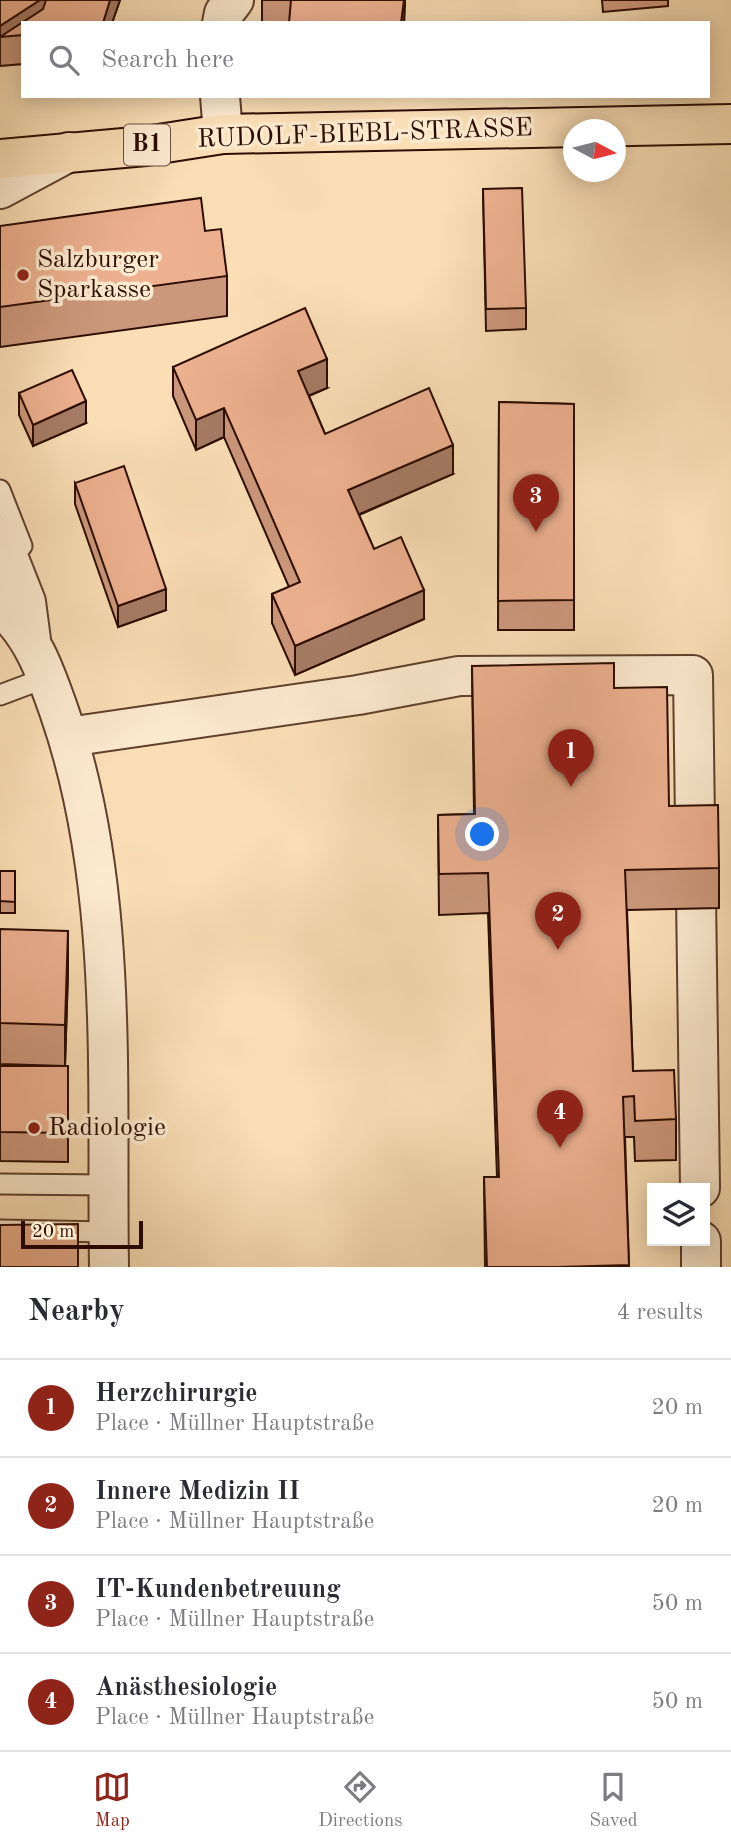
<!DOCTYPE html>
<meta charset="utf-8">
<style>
:root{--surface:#fff;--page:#f7f7f7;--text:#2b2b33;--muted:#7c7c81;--line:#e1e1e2;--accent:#8f2418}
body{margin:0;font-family:"Old Standard TT",serif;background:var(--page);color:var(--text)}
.controls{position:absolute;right:21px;bottom:21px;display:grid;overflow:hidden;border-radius:0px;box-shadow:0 4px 18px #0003}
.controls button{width:63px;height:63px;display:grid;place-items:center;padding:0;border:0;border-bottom:2px solid var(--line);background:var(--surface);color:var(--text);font:35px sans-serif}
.compass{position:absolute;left:563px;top:119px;width:63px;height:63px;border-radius:50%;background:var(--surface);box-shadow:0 4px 18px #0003;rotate:97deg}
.scale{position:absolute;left:21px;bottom:18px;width:122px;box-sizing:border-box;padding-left:7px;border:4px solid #2c0c00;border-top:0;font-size:19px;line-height:24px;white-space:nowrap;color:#2c0c00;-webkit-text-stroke:5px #fceacf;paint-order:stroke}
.you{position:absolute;left:483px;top:835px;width:24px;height:24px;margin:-18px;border:5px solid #fff;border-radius:50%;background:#1a73e8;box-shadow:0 0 0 10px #1a73e833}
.badge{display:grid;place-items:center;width:46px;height:46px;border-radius:50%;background:var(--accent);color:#fff;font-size:23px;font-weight:700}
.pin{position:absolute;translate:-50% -58px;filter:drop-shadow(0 2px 4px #0008)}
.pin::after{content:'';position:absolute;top:37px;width:24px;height:21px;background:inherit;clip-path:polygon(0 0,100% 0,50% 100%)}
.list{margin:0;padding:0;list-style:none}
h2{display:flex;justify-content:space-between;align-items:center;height:91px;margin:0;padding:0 28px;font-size:30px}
h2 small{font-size:23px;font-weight:400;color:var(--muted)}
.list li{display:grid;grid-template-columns:46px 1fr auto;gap:21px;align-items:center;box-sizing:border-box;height:98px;padding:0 28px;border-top:2px solid var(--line)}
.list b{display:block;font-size:26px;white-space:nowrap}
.list p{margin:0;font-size:23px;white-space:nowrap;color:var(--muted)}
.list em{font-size:23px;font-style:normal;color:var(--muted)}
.icon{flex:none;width:38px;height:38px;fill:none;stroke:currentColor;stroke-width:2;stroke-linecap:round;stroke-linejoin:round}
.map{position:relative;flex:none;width:731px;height:1267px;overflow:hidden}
.search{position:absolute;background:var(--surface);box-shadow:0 4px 18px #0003;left:21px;right:21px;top:21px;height:77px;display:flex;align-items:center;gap:18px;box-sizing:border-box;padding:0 24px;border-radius:0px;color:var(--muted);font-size:26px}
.sheet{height:483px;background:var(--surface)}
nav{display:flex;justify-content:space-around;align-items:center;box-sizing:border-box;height:98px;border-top:2px solid var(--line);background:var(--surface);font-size:19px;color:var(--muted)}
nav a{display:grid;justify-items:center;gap:4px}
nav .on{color:var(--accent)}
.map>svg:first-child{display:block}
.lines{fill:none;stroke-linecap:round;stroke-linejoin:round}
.lane-casing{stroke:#60402d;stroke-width:23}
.street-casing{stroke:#60402d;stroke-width:42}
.primary-casing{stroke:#2c0c00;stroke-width:42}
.lane{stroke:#fceacf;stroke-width:19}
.street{stroke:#fceacf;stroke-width:38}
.primary{stroke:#fadeb5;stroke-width:38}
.wall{fill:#cc987c;stroke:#2c0c00;stroke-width:2}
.shaded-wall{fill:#a67c65;stroke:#2c0c00;stroke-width:2}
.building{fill:#edb190;stroke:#2c0c00;stroke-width:2}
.poi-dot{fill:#8f2418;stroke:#fceacf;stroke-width:2.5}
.labels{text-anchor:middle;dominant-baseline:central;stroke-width:7;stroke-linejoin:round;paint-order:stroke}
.shield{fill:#fceacf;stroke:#6a4f3e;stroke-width:2}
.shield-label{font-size:24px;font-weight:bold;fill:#2c0c00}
.street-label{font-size:26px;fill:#2c0c00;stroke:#fceacf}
.poi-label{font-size:26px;fill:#2c0c00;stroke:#fceacf;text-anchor:start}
</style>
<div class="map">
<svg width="731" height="1267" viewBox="0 0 731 1267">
<rect width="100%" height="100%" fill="#fadeb5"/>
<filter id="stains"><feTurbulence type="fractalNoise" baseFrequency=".00286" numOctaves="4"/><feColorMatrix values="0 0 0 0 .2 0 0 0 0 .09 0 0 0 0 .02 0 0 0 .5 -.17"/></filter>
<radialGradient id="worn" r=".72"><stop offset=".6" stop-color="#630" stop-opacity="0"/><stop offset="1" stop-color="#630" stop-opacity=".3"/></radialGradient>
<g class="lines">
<g class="lane-casing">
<path id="lane" d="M 0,490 L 22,546
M 0,695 L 48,677
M 0,1184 L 108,1185
M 0,1230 L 109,1232"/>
</g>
<g class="street-casing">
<path id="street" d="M 222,23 L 224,13 L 234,0
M 220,96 L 223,134
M 0,189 L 69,152
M 0,536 L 26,602 L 31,640
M 0,606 C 33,635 45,671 59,711 C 120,886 106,1083 109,1267
M 68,737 L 358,695 L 459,676 L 693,675 L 700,1188
M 701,1241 L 701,1267"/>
</g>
<g class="primary-casing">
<path id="primary" d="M 0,159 L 146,146 L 223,134 L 731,124"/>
</g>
<use href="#lane" class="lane"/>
<use href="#street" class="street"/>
<use href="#primary" class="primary"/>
</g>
<path class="wall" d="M 0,0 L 120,0 L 112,23 L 23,23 L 23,64 L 0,66 Z
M 262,0 L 405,0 L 404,23 L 262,22 Z
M 602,0 L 668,0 L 668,6 L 603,12 Z
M 483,189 L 526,308 L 526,329 L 486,331 Z
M 0,226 L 205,231 L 227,276 L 227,316 L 0,347 Z
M 173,367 L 327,388 L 309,396 L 325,434 L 453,474 L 359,515 L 374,549 L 424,619 L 295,675 L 272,623 L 272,594 L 289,587 L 224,437 L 196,450 L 173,396 Z
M 19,393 L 86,423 L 33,446 L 19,415 Z
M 499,402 L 574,404 L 574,630 L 498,630 Z
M 75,483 L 166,610 L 118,627 L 75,504 Z
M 472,666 L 614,688 L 669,806 L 719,868 L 719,908 L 627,910 L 633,1071 L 676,1119 L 676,1160 L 635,1161 L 634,1137 L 625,1137 L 629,1267 L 485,1267 L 484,1177 L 497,1177 L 488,913 L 439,915 L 438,815 L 474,814 Z
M 0,871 L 15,871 L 15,913 L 0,913 Z
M 0,929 L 68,971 L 65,1066 L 0,1064 Z
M 0,1066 L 68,1066 L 68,1162 L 0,1161 Z"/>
<path class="shaded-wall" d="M 40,0 L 47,0 L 47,23 L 0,37 L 0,66 L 0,26 Z
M 110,0 L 120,0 L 112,23 L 103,23 Z
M 404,0 L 405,0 L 404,23 L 401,23 Z
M 327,359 L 327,388 L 298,400 L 298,371 Z
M 86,401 L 86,423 L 33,446 L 33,425 Z
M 224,408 L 224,437 L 196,450 L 196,420 Z
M 453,445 L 453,474 L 348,519 L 348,490 Z
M 166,589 L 166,610 L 118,627 L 118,606 Z
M 424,590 L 424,619 L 295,675 L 295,646 Z
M 68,931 L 68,971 L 65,1066 L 65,1025 Z"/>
<path class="building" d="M 0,0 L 40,0 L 0,26 Z
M 46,0 L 110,0 L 103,23 L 23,23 L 23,35 L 0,37 L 43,9 Z
M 291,0 L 404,0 L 401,23 L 289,23 Z
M 610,22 L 610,23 L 551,23 Z
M 522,188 L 526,308 L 486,309 L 483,189 Z
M 201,198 L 205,231 L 221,229 L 227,276 L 0,307 L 0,226 Z
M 305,308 L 327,359 L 298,371 L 325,434 L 429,388 L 453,445 L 348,490 L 374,549 L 401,537 L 424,590 L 295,646 L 272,594 L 300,582 L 264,499 L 224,408 L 196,420 L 173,367 Z
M 72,370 L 86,401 L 33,425 L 19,393 Z
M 499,402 L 574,404 L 574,600 L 498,601 Z
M 124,466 L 166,589 L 118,606 L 75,483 Z
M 614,663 L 614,688 L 667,687 L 669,806 L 718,805 L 719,868 L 625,870 L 633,1071 L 674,1070 L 676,1119 L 635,1121 L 634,1096 L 623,1097 L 629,1265 L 557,1267 L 487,1267 L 484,1177 L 499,1177 L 488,873 L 439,874 L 438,815 L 475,814 L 472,666 Z
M 0,871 L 15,871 L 15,902 L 0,901 Z
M 0,929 L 68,931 L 65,1025 L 0,1023 Z
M 0,1066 L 68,1066 L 68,1133 L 0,1132 Z
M 78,1224 L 78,1267 L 0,1267 L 0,1225 Z"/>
<g class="poi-dot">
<circle cx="23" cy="275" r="7"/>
<circle cx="34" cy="1128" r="7"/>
</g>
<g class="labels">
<rect class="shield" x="124" y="124.5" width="46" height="41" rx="5"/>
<g class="shield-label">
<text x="147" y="145">B1</text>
</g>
<g class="street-label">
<text transform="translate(365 134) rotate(-2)">RUDOLF-BIEBL-STRASSE</text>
</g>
<g class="poi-label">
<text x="37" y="260">Salzburger<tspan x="37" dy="30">Sparkasse</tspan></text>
<text x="48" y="1128">Radiologie</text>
</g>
</g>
<rect width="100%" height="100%" filter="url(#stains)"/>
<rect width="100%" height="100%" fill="url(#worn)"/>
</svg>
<div class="controls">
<button><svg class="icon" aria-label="layers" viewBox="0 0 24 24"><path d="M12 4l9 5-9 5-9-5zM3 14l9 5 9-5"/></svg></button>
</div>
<svg class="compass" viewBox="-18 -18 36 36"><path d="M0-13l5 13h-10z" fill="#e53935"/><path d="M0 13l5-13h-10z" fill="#7c7c81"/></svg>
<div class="scale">20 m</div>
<div class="you"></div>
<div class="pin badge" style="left:571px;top:787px">1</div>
<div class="pin badge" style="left:558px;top:950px">2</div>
<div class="pin badge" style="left:536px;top:532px">3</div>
<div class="pin badge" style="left:560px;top:1148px">4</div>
<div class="search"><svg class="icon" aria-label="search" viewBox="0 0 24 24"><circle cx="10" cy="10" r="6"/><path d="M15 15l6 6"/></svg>Search here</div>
</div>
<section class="sheet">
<h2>Nearby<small>4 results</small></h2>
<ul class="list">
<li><span class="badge">1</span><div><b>Herzchirurgie</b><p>Place · Müllner Hauptstraße</p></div><em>20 m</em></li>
<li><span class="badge">2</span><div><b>Innere Medizin II</b><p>Place · Müllner Hauptstraße</p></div><em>20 m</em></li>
<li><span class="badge">3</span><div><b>IT-Kundenbetreuung</b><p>Place · Müllner Hauptstraße</p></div><em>50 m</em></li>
<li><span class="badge">4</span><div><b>Anästhesiologie</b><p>Place · Müllner Hauptstraße</p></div><em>50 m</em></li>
</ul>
</section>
<nav>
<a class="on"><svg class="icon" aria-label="map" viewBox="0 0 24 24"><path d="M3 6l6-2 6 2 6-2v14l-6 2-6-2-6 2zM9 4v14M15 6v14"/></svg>Map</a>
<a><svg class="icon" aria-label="directions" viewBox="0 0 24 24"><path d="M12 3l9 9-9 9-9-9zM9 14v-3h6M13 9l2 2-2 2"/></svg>Directions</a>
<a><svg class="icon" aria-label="saved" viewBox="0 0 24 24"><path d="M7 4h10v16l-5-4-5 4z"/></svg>Saved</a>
</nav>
